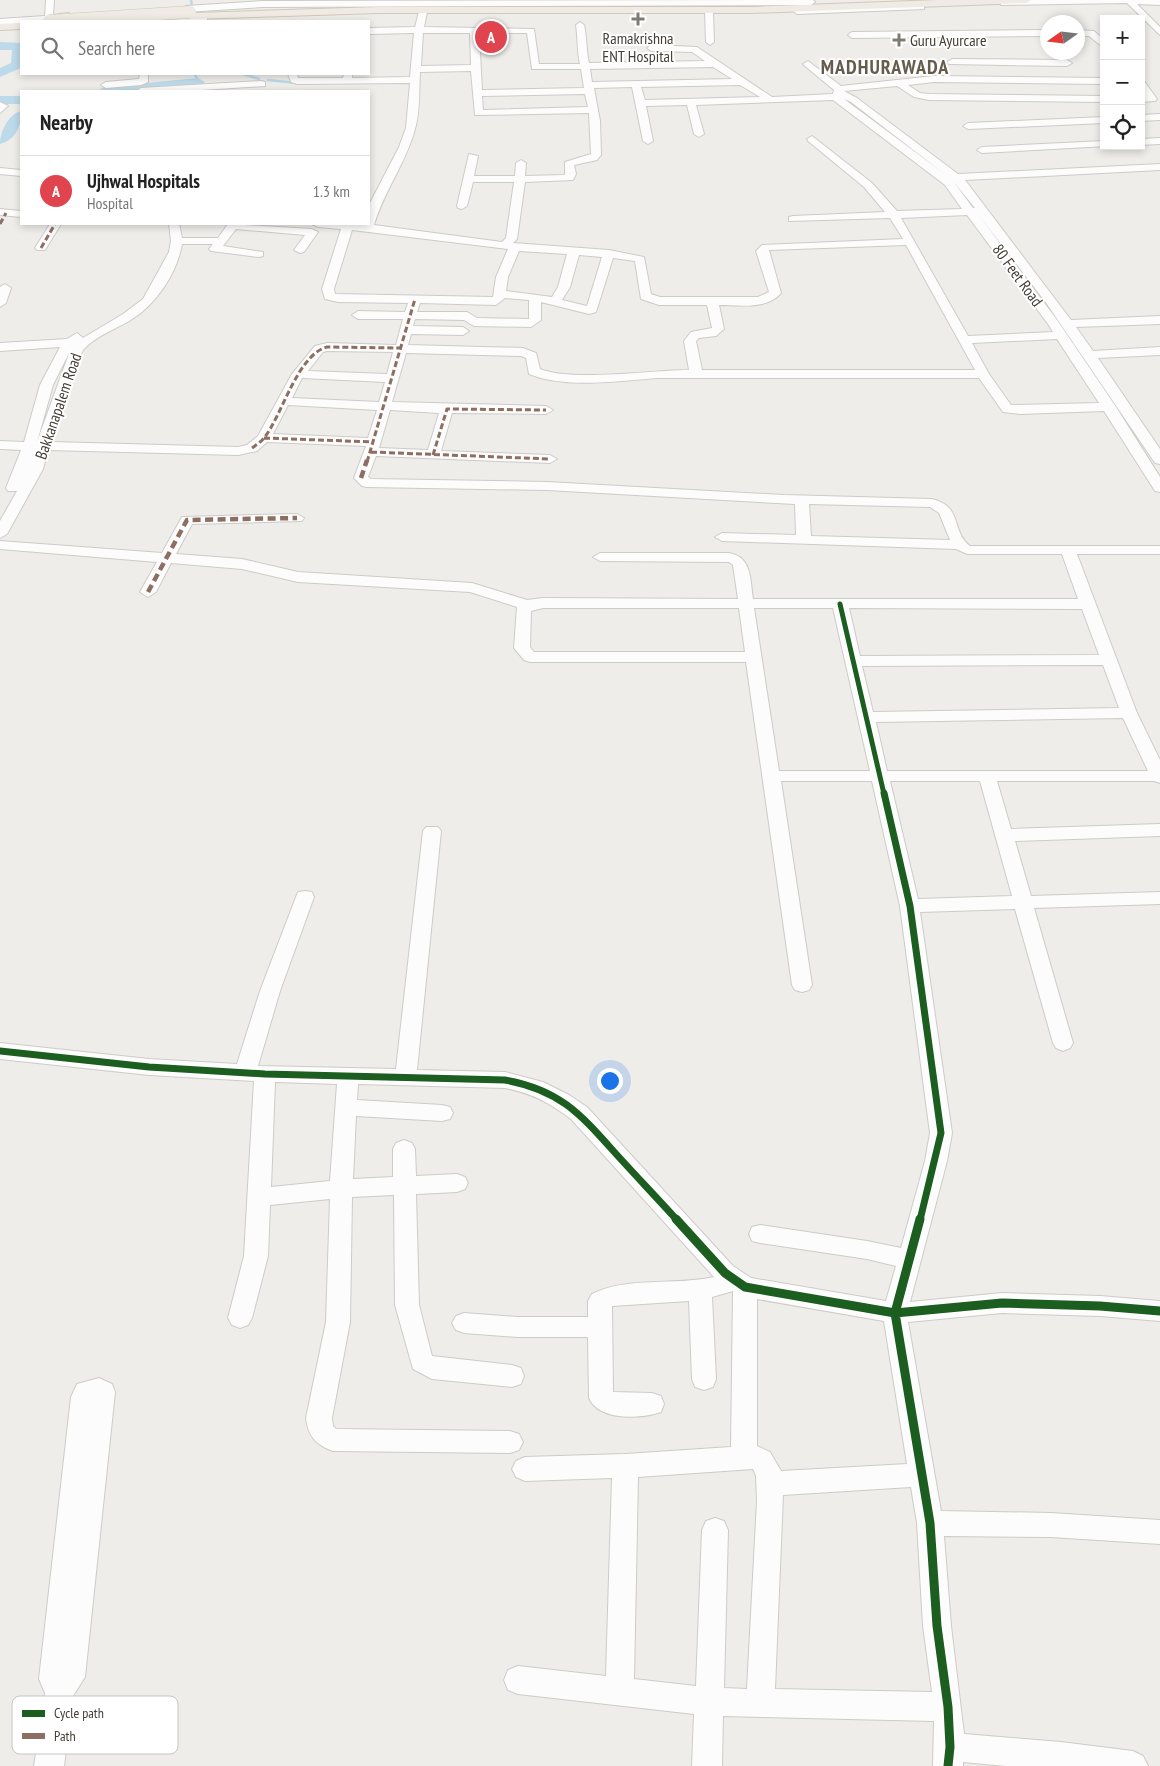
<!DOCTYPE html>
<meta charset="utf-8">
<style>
:root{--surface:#fff;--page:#f2f2f2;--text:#222;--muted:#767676;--line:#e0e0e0;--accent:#807b75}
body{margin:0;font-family:"PT Sans Narrow",sans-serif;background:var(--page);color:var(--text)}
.controls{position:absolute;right:15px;top:15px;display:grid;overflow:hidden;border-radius:0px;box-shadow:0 2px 8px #0003}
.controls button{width:45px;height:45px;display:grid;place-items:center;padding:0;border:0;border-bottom:1px solid var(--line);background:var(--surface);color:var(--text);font:25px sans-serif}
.compass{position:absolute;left:1040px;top:15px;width:45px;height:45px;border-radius:50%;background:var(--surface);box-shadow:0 2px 8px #0003;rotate:256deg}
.you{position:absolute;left:609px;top:1080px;width:18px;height:18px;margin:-12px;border:4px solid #fff;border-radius:50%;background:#1a73e8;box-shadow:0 0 0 8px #1a73e833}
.badge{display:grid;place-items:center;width:32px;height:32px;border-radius:50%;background:var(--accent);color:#fff;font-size:16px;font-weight:700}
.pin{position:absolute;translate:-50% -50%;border:2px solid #fff;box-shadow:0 1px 5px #0006}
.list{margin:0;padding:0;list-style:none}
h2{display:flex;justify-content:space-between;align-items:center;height:65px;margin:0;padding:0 20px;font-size:21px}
h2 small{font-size:16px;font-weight:400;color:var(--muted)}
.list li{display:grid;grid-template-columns:32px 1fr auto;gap:15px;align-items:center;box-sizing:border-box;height:70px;padding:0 20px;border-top:1px solid var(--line)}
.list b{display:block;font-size:19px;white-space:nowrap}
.list p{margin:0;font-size:16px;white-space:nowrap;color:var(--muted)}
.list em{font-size:16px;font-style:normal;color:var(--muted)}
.icon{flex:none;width:28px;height:28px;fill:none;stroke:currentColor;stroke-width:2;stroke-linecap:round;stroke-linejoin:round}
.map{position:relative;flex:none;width:1160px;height:1766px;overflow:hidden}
.search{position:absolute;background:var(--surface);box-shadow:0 2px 8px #0003;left:20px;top:20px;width:350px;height:55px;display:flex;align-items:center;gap:12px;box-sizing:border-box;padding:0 18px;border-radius:0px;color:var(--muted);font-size:19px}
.panel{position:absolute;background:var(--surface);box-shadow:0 2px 8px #0003;left:20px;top:90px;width:350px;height:135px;border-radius:0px}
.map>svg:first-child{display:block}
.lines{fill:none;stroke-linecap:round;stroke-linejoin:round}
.stream{stroke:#bddaea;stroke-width:2.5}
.river{fill:#bddaea;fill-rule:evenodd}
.minor-casing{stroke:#cdcbc7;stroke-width:2}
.major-casing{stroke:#d0c8b8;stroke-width:2}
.minor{fill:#fdfcfc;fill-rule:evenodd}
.major{fill:#efebe4;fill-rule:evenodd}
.major-bridge-casing{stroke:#d0c8b8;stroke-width:13;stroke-linecap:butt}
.major-bridge{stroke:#efebe4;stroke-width:12}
.quiet-far1{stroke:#8d6e63;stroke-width:3;stroke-dasharray:6 3;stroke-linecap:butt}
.quiet{stroke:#8d6e63;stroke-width:4.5;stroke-dasharray:8 4.5;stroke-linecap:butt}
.cycleway-far2-casing{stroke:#fff;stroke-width:8}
.cycleway-far1-casing{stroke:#fff;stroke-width:10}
.cycleway-casing{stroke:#fff;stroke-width:12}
.cycleway-far2{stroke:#1b5e20;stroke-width:5}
.cycleway-far1{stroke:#1b5e20;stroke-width:7}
.cycleway{stroke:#1b5e20;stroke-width:9}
.poi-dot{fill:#807b75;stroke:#fff;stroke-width:2}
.labels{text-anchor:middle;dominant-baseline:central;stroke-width:4;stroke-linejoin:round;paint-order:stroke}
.far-poi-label{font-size:16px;fill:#443e36;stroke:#fff}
.far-street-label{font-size:16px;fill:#443e36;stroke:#fff}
.far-district-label{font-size:20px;font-weight:bold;letter-spacing:1px;fill:#665c4e;stroke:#fff}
.key{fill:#fff;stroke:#c7c5c3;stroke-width:1}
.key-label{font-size:14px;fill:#443e36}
</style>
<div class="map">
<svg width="1160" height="1766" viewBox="0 0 1160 1766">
<rect width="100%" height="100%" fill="#efedea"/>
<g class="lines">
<path class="stream" d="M 191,0 L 193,11
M 195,74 L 198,82
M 243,74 L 259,79
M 268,80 L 296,83"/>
<path class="river" d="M 0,42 L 21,43 L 21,68 L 0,77 L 0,68 L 11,63 L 12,50 L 0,50 Z
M 198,78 L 205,82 L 203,85 L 145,91 L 97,91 L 104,87 Z
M 0,96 L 21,96 L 21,104 L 0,104 Z
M 21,111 C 22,125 16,140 0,144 C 0,133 8,114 21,111 Z"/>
<g class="minor-casing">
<path id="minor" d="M 46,0 L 54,0 L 53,15 L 69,13 L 73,16 L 69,19 L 0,25 L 0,19 L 45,16 Z
M 813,0 L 815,2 L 811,5 L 263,7 L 186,12 L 182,9 L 186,6 L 263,1 Z
M 1004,0 L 1160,0 L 1160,5 L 1137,4 L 1160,27 L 1160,35 L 1127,3 L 1001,5 L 1001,1 Z
M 921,4 L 924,5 L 924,9 L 797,14 L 793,11 L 797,8 Z
M 423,9 L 427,12 L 424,27 L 534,29 L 539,64 L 580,64 C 577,50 578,38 576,25 L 580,22 L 584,25 C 587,38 586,50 589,63 L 705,61 L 692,52 L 651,51 L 647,48 L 651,45 L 697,47 L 772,97 L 833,94 L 834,90 L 805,66 L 803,64 L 808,61 L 841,86 L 934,76 L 1104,78 L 1104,84 L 934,82 L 908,85 L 920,93 L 929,94 L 1104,96 L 1104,102 L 929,100 L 914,97 L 897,86 L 844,91 L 857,98 L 958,174 L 1160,164 L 1160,170 L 965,180 L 1071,320 L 1160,316 L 1160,324 L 1076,327 L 1093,351 L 1160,347 L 1160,355 L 1098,358 L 1160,449 L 1160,464 L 1155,463 L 1047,304 L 978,214 L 1057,320 L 1116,407 L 1160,477 L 1160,492 L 1155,491 L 1104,411 L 1020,414 L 1003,412 L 979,378 L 657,378 C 618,381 566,389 529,374 L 526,358 L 521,356 L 406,353 L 392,402 L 546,406 L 553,410 L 546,414 L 452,413 L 441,451 L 550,455 L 557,459 L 550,463 L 376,456 L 368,477 L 371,479 L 547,482 L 784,495 L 932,499 C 963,506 951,532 970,546 L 1160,546 L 1160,554 L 1077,554 L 1137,713 L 1160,760 L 1160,783 L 1154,781 L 997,781 L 1011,829 L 1160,824 L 1160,836 L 1015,841 L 1031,896 L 1160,892 L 1160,904 L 1034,908 L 1073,1043 L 1070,1048 L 1063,1051 L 1056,1048 L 1053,1043 L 1015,909 L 920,912 L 952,1133 L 947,1161 L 910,1302 L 1002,1293 L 1100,1296 L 1160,1301 L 1160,1321 L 1100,1316 L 1002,1313 L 908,1322 L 941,1511 L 1051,1513 L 1160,1520 L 1160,1544 L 1051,1537 L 944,1536 L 951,1626 L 964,1734 L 1061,1742 L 1133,1751 L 1143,1756 L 1148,1766 L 1006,1766 L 963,1762 L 963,1766 L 933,1766 L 934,1721 L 723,1716 L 722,1766 L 692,1766 L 694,1714 L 518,1694 L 508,1690 L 504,1680 L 508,1670 L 518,1666 L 606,1676 L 612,1478 L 525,1481 L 516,1477 L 512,1469 L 516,1461 L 525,1457 L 625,1454 L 731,1447 L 733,1291 L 712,1297 L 716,1379 L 713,1387 L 704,1390 L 695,1387 L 692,1379 L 689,1301 L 612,1306 L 613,1392 L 652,1393 L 661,1396 L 664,1404 L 661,1412 C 640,1419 599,1421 589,1398 L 588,1337 L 518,1337 L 464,1333 L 456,1330 L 452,1323 L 456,1316 L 464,1313 L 518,1317 L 588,1317 L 588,1301 L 592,1294 C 627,1276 674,1286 714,1277 L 571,1119 C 550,1103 531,1093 505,1088 L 358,1084 L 357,1100 L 442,1105 L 450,1107 L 453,1113 L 450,1119 L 442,1121 L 356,1116 L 353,1179 L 393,1177 L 393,1149 L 396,1143 L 404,1140 L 412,1143 L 415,1149 L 416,1176 L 457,1174 L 465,1177 L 468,1183 L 465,1189 L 457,1192 L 416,1194 L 419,1305 L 432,1356 L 512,1365 L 521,1368 L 524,1376 L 521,1384 L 512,1387 L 432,1379 L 413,1369 L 395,1305 L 394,1195 L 352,1197 L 350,1322 L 332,1418 L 333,1426 L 336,1429 L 510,1431 L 519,1434 L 523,1442 L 519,1450 L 510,1453 L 333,1451 C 316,1445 308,1436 306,1418 L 326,1322 L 330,1199 L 270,1205 L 268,1256 L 252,1318 L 248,1325 L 240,1328 L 232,1325 L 228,1318 L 244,1256 L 254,1081 L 149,1075 L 0,1059 L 0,1043 L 149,1059 L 237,1064 L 260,991 L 296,897 L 298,892 L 305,891 L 312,892 L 314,897 L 280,991 L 258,1066 L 396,1069 L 423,831 L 426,827 L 438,827 L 441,831 L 417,1070 L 505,1072 L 543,1082 L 569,1095 L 587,1107 L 733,1266 L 751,1278 L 886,1301 L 896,1266 L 867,1259 L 760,1243 L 752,1241 L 749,1234 L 752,1227 L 760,1225 L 867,1241 L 901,1248 L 925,1161 L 930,1133 L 900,906 L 872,781 L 781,781 L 812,985 L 809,990 L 802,992 L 795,990 L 792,985 L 746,662 L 530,662 L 524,660 L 514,648 L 517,607 L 470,592 L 298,582 L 242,569 L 171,563 L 156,592 L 148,597 L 140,592 L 157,562 L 0,549 L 0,541 L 162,553 L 182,517 L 297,514 L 304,518 L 302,521 L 192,524 L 176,554 L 242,559 L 298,572 L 472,583 L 527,600 L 543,598 L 738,599 L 733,565 L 729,562 L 600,561 L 593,557 L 600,553 L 729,553 C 752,557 750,579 753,599 L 1078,599 L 1062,554 L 967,554 L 956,549 L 722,541 L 715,537 L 722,533 L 796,535 L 795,504 L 547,490 L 367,487 L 362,486 L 354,478 L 366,446 L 267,442 L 257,451 L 238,455 L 48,450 L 43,469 L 7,534 L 0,538 L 0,521 L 17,491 L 8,491 L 6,488 L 21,450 L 0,449 L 0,441 L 24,442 L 40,385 L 60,347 L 0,351 L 0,343 L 67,339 L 77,333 L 83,338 L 123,314 L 143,299 L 169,252 L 171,241 L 169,224 L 179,224 L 182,238 L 218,238 L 228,224 L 312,229 L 318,232 L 304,252 L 300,253 L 294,250 L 305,235 L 236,229 L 223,246 L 263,252 L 263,256 L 259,257 L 211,251 L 209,249 L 213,244 L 182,244 C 177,274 155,306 129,321 C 114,330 96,336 84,349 C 76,359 55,426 51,442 L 238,447 L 247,445 L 258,436 L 292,374 L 315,346 L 327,343 L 396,345 L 403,319 L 358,319 L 352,315 L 358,311 L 405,312 L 408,303 L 338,302 L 325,299 L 322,289 L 341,229 L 318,227 L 312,224 L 369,224 L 370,203 L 399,147 L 406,128 L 410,83 L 297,84 L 291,82 L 288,74 L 297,74 L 298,78 L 343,78 L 344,74 L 352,74 L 352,78 L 410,77 L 414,33 L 369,34 L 369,28 L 415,27 L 419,12 ZM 423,33 L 470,33 L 471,65 L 421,66 ZM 479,33 L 527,33 L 532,69 L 581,69 L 584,88 L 482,90 ZM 713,67 L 732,79 L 592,82 L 590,69 ZM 471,71 L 475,115 L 589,113 L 591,154 L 565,162 L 565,175 L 525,176 L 526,163 L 521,160 L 516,163 L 515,176 L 474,176 L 478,156 L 469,154 L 457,206 L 458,208 L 462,209 L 467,206 L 473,182 L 514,182 L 506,238 L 502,242 L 374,225 C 384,191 406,163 415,129 C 420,112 419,90 420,72 ZM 740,85 L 760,97 L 645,100 L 641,87 ZM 632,87 L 643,141 L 648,144 L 653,141 L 646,106 L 687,105 L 694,134 L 699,137 L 704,134 L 696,105 L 833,100 L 945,185 L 962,209 L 897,211 L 872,183 L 812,136 L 807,139 L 808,141 L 864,187 L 885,212 L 793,216 L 789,217 L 789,221 L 890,218 L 903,239 L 762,245 L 756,251 L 769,292 L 758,297 L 660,297 L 651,294 L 644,257 L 609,250 L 513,243 L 517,239 L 525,182 L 573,180 L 576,174 L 574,165 L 597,160 L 601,155 L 600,121 L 594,88 ZM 585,94 L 588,107 L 483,110 L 482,96 ZM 844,99 L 851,102 L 946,175 ZM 953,181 L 975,208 L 973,208 ZM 967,215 L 1048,324 L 1053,332 L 968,336 L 901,218 ZM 352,230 L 508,249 L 496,277 L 493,297 L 335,294 L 334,289 ZM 906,245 L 975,370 L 702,370 L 696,341 L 699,338 L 716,336 L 724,329 L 719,305 C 739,305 767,310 781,293 L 769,250 ZM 519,251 L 567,254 L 558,287 L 552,297 L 506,291 L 508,277 ZM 579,255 L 602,257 L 587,306 L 562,300 L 570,287 ZM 613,258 L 635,261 L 641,299 L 659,305 L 707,305 L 712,328 L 691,332 L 684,341 L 689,370 C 652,370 571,382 540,369 L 536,353 L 523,348 L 408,345 L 411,334 L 463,335 L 469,331 L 463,327 L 413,326 L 415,319 L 464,320 L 474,326 L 531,327 L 541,320 L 541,302 L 589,314 L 596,312 ZM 505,298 L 529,300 L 529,319 L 477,318 L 467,312 L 417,312 L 420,303 L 496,305 ZM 1057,339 L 1099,403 L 1011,405 L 989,374 L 972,343 ZM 70,351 L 37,442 L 53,385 ZM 327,351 L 393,352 L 387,374 L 308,371 L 323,352 ZM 302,378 L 385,382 L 379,402 L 292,398 ZM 288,405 L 377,410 L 368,438 L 273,434 ZM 390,410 L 439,413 L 428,450 L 379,448 ZM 809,504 L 930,507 L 939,513 L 950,540 L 811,536 ZM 543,608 L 739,608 L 745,652 L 534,652 L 530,647 L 531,611 ZM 754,608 L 833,608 L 870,771 L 779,771 ZM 849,608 L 1082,609 L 1099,655 L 860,656 ZM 1103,665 L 1119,708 L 873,712 L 862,666 ZM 1123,718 L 1148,771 L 887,771 L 876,722 ZM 890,781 L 980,781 L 1012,896 L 918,899 ZM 275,1082 L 337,1084 L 330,1181 L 271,1187 ZM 757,1299 L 884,1321 L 907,1464 L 781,1471 L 770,1452 L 757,1446 ZM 753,1469 L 756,1476 L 757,1501 L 747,1689 L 724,1688 L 728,1530 L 724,1521 L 715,1518 L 706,1521 L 702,1530 L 696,1686 L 634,1679 L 638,1477 ZM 911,1487 L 917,1523 L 923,1626 L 932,1692 L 775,1689 L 783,1495 Z
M 709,9 L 713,12 L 714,42 L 710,45 L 706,42 L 705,12 Z
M 204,15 L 207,16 L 207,20 L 141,21 L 145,18 Z
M 1048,30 L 1048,36 L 852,38 L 848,35 L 852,32 Z
M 1078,30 L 1094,31 L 1104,40 L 1104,48 L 1089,36 L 1078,36 Z
M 952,59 L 1067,60 L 1072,63 L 1067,66 L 949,64 L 947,62 Z
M 140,74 L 148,74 L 148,82 L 141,85 L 106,88 L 101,85 L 106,82 L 139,79 Z
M 1141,80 L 1144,81 L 1157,99 L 1155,101 L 1141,102 L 1141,96 L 1145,96 L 1141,90 Z
M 262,81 L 265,82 L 265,86 L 186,91 L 136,91 L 141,88 Z
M 0,102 L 8,106 L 0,113 Z
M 1160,114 L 1160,120 L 1141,121 L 1141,115 Z
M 1104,117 L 1104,123 L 968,129 L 963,126 L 968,123 Z
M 1160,138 L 1160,144 L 1141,145 L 1141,139 Z
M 1104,141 L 1104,146 L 1107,146 L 982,153 L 977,150 L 982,147 Z
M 0,168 L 21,170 L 21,176 L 0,174 Z
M 0,209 L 21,211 L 21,217 L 0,215 Z
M 50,224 L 61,224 L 45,250 L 37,250 L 35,248 Z
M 5,284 L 11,288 L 6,303 L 0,307 L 0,287 Z
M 99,1378 L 112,1384 L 115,1392 L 85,1677 L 73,1696 L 64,1766 L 34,1766 L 45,1693 L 39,1679 L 71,1397 L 77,1384 Z"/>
</g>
<g class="major-casing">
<path id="major" d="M 938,0 L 1031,0 L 1026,3 L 752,13 L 379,13 L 163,20 L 158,17 L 163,14 L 379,7 L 752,7 Z
M 21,23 L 21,29 L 0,30 L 0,24 Z"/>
</g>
<use href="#minor" class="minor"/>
<use href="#major" class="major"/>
<g class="major-bridge-casing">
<path id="major-bridge" d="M 49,21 L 190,12"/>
</g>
<use href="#major-bridge" class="major-bridge"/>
<path class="quiet-far1" d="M 0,224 L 6,213
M 41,248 L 55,224
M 264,438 L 374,442
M 252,448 C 256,445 261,442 264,438 C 282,416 297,355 327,347 L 402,348
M 371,452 L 550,459
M 433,455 L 447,409 L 546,410
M 367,462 L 415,299"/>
<path class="quiet" d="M 361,478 L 367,460
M 148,592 L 187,520 L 297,518"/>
<g class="cycleway-far2-casing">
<path id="cycleway-far2" d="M 840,604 L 884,794"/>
</g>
<g class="cycleway-far1-casing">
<path id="cycleway-far1" d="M 884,793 L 910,906 L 941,1133 L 920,1220
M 0,1051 L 149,1067 L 265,1074 L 505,1080 C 561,1090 581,1115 617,1155 C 637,1177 657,1198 677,1220"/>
</g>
<g class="cycleway-casing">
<path id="cycleway" d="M 676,1219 L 725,1273 L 745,1287 L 895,1313 L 1002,1303 L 1100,1306 L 1160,1311
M 920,1219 L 895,1313 L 930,1523 L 937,1626 L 948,1707 L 950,1747 L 948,1766"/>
</g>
<use href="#cycleway-far2" class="cycleway-far2"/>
<use href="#cycleway-far1" class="cycleway-far1"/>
<use href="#cycleway" class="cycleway"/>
</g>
<g class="poi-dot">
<path d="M635.5 11.5h5v5h5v5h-5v5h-5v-5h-5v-5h5z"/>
<path d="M896.5 32.5h5v5h5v5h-5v5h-5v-5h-5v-5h5z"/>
</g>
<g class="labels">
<g class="far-poi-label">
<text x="638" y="38">Ramakrishna<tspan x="638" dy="18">ENT Hospital</tspan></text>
<text x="910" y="40" text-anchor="start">Guru Ayurcare</text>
</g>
<g class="far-street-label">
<text transform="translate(1018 275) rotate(54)">80 Feet Road</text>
<text transform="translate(58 406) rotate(-71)">Bakkanapalem Road</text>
</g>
<g class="far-district-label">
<text x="885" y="67">MADHURAWADA</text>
</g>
</g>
<rect x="12" y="1696" width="166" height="58" rx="8" class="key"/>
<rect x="22" y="1710" width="23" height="7" fill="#1b5e20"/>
<rect x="22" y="1733" width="23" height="6" fill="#8d6e63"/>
<g class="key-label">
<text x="54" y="1718">Cycle path</text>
<text x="54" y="1741">Path</text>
</g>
</svg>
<div class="controls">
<button>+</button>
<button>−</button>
<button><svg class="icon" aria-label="locate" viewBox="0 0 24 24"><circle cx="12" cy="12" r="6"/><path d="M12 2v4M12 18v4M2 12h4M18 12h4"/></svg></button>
</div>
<svg class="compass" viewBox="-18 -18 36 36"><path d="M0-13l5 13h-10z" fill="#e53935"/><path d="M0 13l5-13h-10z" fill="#767676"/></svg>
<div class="you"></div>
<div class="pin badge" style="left:491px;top:37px;background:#e0444e">A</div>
<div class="search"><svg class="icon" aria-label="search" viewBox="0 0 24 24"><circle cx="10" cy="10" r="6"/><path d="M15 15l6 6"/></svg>Search here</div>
<section class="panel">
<h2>Nearby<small></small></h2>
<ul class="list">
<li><span class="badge" style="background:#e0444e">A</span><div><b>Ujhwal Hospitals</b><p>Hospital</p></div><em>1.3 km</em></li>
</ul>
</section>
</div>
